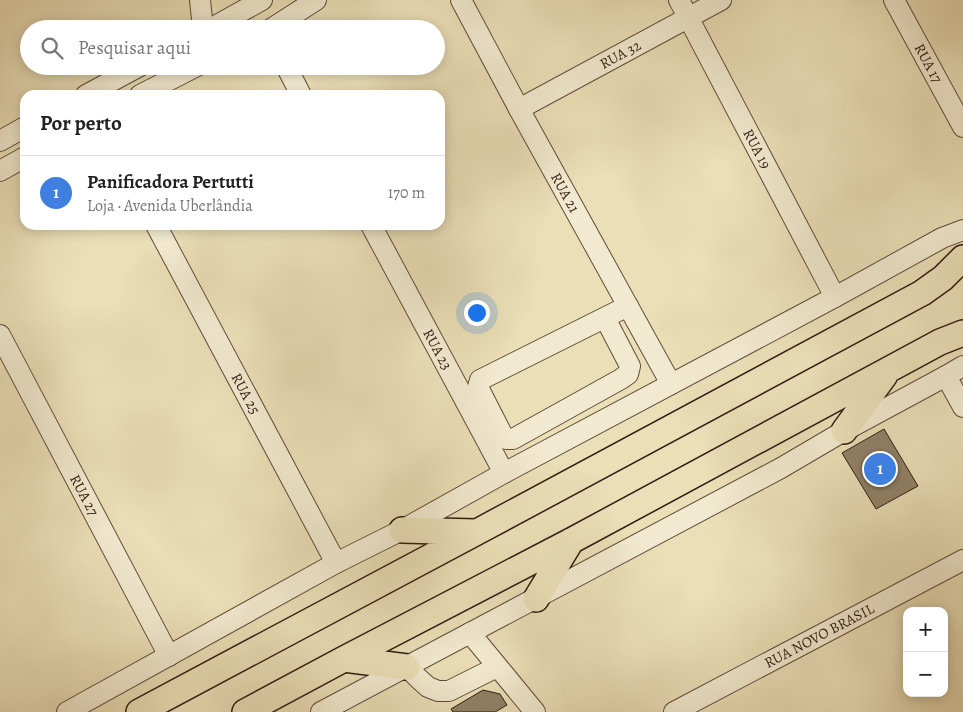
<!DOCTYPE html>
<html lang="pt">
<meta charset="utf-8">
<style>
:root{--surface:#fff;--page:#f6f6f6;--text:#222;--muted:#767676;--line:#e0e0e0;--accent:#8f2418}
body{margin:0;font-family:Alegreya,serif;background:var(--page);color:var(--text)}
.controls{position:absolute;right:15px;bottom:15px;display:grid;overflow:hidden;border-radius:10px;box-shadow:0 2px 12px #0003}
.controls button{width:45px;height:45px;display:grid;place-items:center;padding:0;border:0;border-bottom:1px solid var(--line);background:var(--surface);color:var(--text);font:25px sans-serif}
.you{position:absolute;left:476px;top:312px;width:18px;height:18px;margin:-12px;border:4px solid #fff;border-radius:50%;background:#1a73e8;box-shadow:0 0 0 8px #1a73e833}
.badge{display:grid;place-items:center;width:32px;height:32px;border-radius:50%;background:var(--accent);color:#fff;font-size:16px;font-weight:700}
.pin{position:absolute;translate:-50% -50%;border:2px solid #fff;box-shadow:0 1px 5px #0006}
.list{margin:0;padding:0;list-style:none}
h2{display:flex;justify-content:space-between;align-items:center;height:65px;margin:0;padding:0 20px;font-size:21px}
h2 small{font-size:16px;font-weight:400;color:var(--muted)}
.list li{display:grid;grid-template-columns:32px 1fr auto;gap:15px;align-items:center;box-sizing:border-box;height:75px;padding:0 20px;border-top:1px solid var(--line)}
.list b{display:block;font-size:19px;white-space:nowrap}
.list p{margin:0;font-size:16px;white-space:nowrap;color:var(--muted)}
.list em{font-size:16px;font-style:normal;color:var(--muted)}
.icon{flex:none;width:28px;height:28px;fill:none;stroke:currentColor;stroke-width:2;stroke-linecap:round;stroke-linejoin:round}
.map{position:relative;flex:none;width:963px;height:712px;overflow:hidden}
.search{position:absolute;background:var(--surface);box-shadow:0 2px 12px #0003;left:20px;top:20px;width:425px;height:55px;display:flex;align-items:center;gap:12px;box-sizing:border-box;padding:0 18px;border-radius:28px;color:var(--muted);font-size:19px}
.panel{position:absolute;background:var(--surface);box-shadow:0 2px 12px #0003;left:20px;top:90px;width:425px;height:140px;border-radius:15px}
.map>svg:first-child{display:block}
.building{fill:#918168;stroke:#301b13}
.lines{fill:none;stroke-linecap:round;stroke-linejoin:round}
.minor-casing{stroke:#5f4c3c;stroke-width:22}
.major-casing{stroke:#301b13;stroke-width:28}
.minor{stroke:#f2ead0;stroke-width:20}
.major{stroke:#ebdfb7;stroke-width:25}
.labels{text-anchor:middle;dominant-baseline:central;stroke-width:5;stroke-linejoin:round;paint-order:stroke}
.street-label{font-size:15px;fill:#301b13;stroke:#f2ead0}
</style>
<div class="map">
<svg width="963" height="712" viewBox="0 0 963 712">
<rect width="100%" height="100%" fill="#ebdfb7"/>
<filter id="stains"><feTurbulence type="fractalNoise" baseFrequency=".004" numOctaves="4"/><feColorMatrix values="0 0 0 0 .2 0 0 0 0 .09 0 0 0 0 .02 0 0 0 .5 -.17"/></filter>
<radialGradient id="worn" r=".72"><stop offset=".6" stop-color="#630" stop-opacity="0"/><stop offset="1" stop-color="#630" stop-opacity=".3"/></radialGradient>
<path class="building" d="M 884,429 L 918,486 L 876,509 L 842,453 Z
M 483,690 L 500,694 L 507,705 L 495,712 L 453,712 L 451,709 Z"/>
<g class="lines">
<g class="minor-casing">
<g id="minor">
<path d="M 200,0 L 203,29"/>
<path id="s1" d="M 461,0 L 519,109 L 671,384"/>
<path id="s2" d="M 679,0 L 835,297"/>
<path id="s3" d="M 894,0 L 963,127"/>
<path d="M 210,29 L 262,0"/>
<path d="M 271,29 L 316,0"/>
<path d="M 286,66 L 301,95"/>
<path d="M 86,95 L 140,66"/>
<path d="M 140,95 L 197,66"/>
<path id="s4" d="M 519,109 L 721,0"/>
<path d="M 0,141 L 25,127"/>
<path d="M 0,171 L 25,157"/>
<path id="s5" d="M 156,225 L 336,563"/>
<path id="s6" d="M 371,225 L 504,473"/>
<path d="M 605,318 L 630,366 L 628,374 L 621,379 L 513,439 L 506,439 L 504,438 L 478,387 L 480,380 L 628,306"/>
<path id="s7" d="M 0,335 L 169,656"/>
<path d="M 946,376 L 963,407"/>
<path d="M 470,633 L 535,712"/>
<path d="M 407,667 L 419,679 L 428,687 L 438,691 L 449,691 L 497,667"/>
<path d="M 67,712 L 336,563 L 402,530 L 504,473 L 835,297 L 942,238 L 963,230"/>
<path d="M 321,712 L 781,468 L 844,431 L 946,376 L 963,366"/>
<path id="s8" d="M 674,712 L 963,560"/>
</g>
</g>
<g class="major-casing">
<path id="major" d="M 844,431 L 885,375
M 402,530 L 475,532
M 536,599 L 571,541
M 344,659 L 407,667
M 139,712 L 477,532 L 922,293 L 943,278 L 963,258
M 245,712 L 344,659 L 571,541 L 940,342 L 963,333"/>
</g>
<use href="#minor" class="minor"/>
<use href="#major" class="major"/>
</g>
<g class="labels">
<g class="street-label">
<text stroke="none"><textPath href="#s4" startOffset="115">RUA 32</textPath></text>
<text stroke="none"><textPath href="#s3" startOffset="72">RUA 17</textPath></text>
<text stroke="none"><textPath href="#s2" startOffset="168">RUA 19</textPath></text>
<text stroke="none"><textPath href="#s1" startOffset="219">RUA 21</textPath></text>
<text stroke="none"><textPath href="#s6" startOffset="141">RUA 23</textPath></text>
<text stroke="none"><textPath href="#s5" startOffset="191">RUA 25</textPath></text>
<text stroke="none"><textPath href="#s7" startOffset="181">RUA 27</textPath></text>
<text stroke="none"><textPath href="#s8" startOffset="164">RUA NOVO BRASIL</textPath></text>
</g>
</g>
<rect width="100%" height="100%" filter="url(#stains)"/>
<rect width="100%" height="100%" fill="url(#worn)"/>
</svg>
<div class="controls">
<button>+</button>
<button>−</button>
</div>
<div class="you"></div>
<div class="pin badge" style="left:880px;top:469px;background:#3f7fe0">1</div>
<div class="search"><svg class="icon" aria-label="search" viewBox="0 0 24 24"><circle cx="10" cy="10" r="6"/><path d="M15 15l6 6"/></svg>Pesquisar aqui</div>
<section class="panel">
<h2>Por perto<small></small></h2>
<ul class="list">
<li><span class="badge" style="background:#3f7fe0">1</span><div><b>Panificadora Pertutti</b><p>Loja · Avenida Uberlândia</p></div><em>170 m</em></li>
</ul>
</section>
</div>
